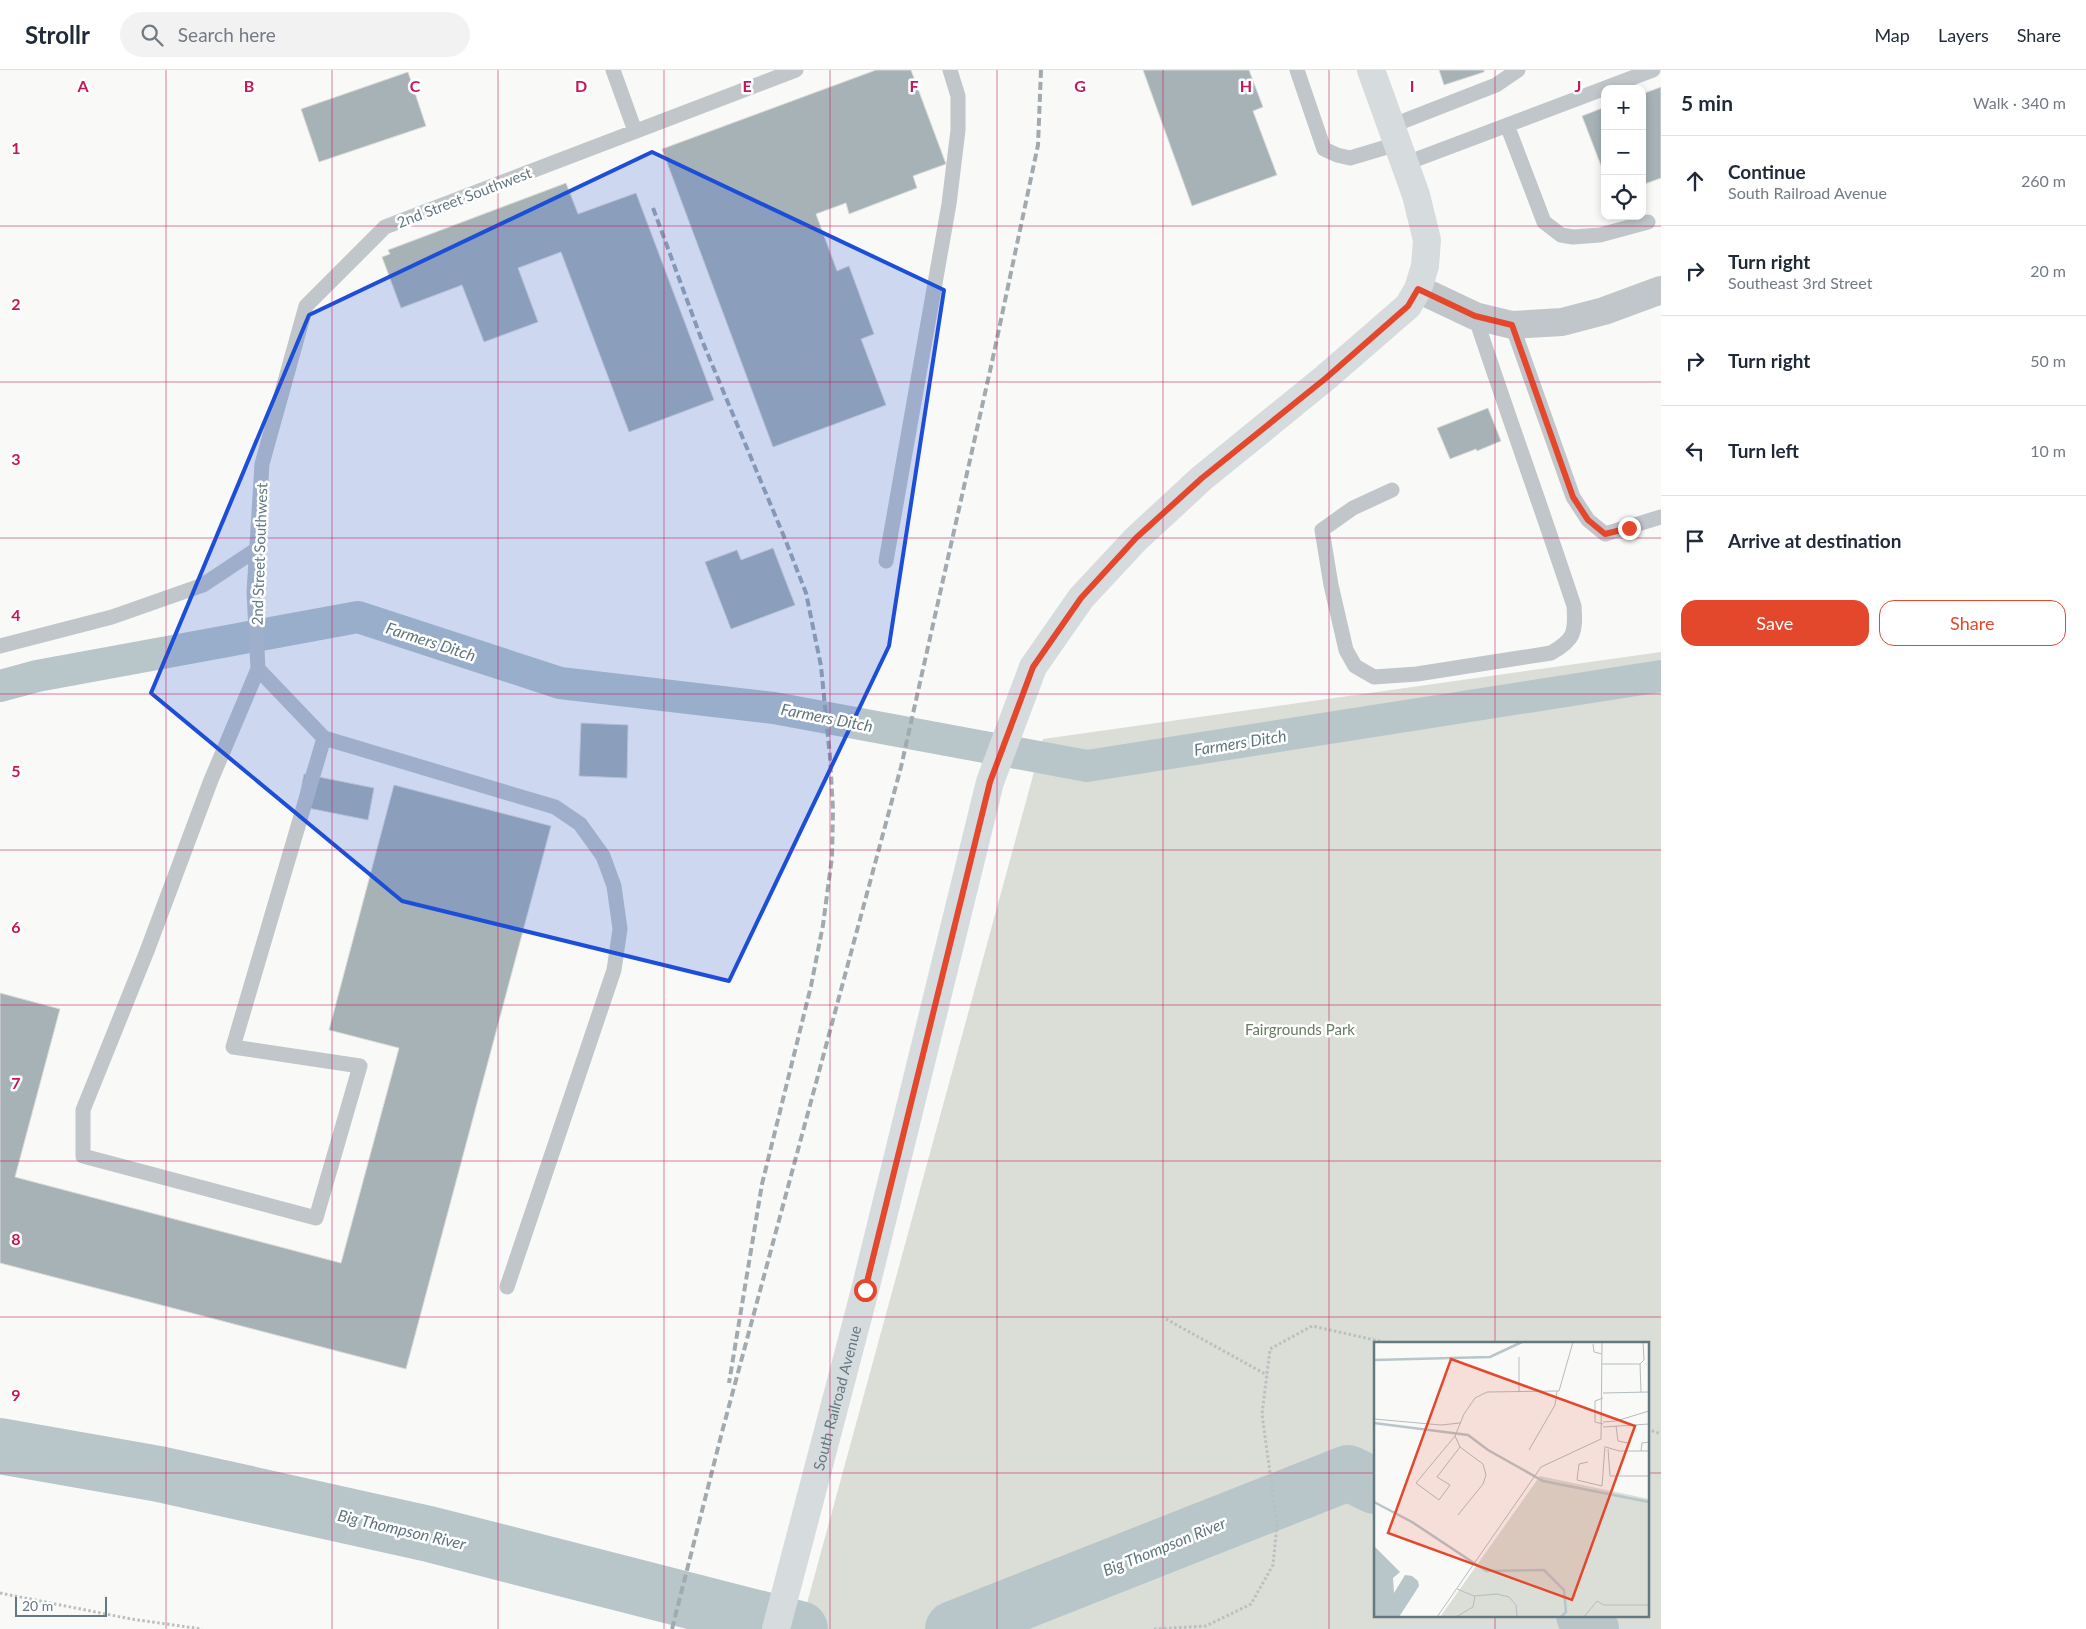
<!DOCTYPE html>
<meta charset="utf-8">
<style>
:root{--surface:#fff;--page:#f2f2f3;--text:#1f2937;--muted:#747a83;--line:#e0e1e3;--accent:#e4482c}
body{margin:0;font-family:Lato,sans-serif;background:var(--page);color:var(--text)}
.controls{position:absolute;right:15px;top:15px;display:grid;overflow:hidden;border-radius:10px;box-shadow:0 2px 8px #0003}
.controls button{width:45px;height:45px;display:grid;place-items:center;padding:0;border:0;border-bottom:1px solid var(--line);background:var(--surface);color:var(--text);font:25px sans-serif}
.scale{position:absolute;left:15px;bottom:12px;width:92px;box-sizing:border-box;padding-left:5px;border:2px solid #647882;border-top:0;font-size:14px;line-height:18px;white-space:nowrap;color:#647882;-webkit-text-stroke:4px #fff;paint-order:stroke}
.stop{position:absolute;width:15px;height:15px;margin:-11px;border:4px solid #e4482c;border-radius:50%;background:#fff}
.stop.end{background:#e4482c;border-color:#fff;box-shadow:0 1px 5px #0008}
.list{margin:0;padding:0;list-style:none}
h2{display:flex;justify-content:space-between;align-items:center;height:65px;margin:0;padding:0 20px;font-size:21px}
h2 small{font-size:16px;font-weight:400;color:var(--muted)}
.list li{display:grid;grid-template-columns:32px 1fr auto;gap:15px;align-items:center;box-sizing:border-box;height:90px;padding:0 20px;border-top:1px solid var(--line)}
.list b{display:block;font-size:19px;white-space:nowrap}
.list p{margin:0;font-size:16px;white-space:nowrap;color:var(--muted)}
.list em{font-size:16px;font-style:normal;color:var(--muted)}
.actions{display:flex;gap:10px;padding:15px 20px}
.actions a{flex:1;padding:11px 0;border:1px solid var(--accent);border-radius:15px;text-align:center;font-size:18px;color:var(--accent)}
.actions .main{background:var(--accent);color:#fff}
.icon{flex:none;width:28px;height:28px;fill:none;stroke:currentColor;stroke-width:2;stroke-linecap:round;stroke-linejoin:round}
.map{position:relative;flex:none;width:1661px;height:1559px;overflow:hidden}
header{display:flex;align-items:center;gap:30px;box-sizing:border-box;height:70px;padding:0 25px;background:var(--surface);border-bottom:1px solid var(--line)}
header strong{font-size:24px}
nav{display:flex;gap:28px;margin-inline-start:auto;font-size:18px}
.search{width:350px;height:45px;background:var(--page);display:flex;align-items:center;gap:12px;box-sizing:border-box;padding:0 18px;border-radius:28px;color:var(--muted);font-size:19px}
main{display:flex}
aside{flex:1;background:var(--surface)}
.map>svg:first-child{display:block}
.green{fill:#daded6;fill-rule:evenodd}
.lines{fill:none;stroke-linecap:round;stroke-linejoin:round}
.canal{stroke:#b8c6c9;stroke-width:32}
.river{stroke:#b8c6c9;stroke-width:56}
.building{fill:#a7b2b6;stroke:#dbdbd9}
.path{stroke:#babfc1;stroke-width:3;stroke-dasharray:2.5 2.5;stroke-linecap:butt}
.lane{stroke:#c0c6c9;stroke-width:15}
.street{stroke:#c0c6c9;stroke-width:28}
.secondary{stroke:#d6dbde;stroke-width:28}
.rail{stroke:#a1aaaf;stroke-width:4;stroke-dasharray:8 4;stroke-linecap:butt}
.route{stroke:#e4482c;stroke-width:6}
.marked{fill:#1d4ed8;fill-opacity:0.2;stroke:#1d4ed8;stroke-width:4;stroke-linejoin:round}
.grid{fill:none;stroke:#c2185b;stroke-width:1;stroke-opacity:0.55}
.labels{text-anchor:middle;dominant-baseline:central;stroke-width:5;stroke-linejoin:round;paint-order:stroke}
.street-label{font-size:15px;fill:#647882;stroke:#fff}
.park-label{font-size:15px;fill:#697a63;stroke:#fff}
.water-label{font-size:16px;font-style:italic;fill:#5f767c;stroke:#fff}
.inset-river{fill:none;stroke:#b8c6c9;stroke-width:2.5}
.inset-road{fill:none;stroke:#b4bdc1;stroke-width:1}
.view{fill:#e4482c;fill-opacity:0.15;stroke:#e4482c;stroke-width:2.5}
.inset-edge{fill:none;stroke:#647882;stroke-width:2.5}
.grid-label{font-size:16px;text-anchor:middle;font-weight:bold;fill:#c2185b;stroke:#fff;stroke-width:5;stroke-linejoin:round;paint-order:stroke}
</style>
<header>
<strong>Strollr</strong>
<div class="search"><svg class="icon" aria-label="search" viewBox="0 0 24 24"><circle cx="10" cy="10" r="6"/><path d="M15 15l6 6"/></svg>Search here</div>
<nav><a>Map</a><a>Layers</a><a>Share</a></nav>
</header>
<main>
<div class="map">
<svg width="1661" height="1559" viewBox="0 0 1661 1559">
<rect width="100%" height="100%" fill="#f9f9f7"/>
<path class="green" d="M 1661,582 L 1661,1559 L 800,1559 L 1043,669 ZM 1375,1273 L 1647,1273 L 1647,1545 L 1375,1545 Z"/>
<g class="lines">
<path class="canal" d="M 0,616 L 37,606 L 358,547 L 560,613 L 774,638 L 1087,696 L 1661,606"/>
<path class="river" d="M 0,1376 L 159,1404 L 429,1464 L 800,1559
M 1584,1545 L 1591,1559
M 953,1559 L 1348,1403 L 1375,1416"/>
</g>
<path class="building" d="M 876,0 L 911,0 L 946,94 L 913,106 L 917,118 L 849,144 L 846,133 L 816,144 L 837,201 L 849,196 L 874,264 L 861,269 L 886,335 L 773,377 L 662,79 Z
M 1143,0 L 1249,0 L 1263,37 L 1253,41 L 1277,105 L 1192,136 Z
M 1439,0 L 1484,0 L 1484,2 L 1444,15 Z
M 408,2 L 426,56 L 319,92 L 301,39 Z
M 1661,17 L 1661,108 L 1642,115 L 1642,24 Z
M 1605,37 L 1605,106 L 1582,46 Z
M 566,113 L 578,144 L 636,123 L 714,330 L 629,362 L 561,182 L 518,198 L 538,252 L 484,272 L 462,215 L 401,238 L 382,187 L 390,184 L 388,180 Z
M 1488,338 L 1501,371 L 1477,381 L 1476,379 L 1450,389 L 1437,358 Z
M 773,478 L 795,535 L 731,559 L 705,492 L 737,480 L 741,490 Z
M 581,653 L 628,655 L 627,708 L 579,706 Z
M 304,704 L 374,718 L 368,750 L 298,736 Z
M 394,715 L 551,756 L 406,1299 L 0,1193 L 0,923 L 60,939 L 15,1107 L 341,1193 L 399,978 L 329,960 Z"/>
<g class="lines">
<path class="path" d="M 1166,1249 L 1267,1305
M 1647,1359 L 1661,1364
M 0,1523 L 131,1549 L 202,1559
M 1154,1559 L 1206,1556 L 1251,1534 L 1273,1495 L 1277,1455 L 1262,1344 L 1270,1279 L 1312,1256 L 1388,1273"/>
<path class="lane" d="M 613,0 L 635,61
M 1297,0 L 1324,79 L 1337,85 L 1350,88 L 1397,74
M 1507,55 L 1544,152 L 1561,165 L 1573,167 L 1600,165 L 1648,152
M 1391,56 L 1496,15 L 1518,0
M 1404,94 L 1653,0
M 1512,255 L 1573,427 L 1588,450 L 1605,464 L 1661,447
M 1392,420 L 1353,438 L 1322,460 L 1331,515 L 1346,580 L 1355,596 L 1374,607 L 1417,604 L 1551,583 C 1574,570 1576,563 1574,536 C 1542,439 1507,343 1475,246
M 886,491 L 949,134 L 958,60 L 958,26 L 950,0
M 0,576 L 112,547 L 203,515 L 257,479
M 258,599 L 324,668 L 233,977 L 360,996 L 316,1148 L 83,1086 L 83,1040 L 147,881 L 211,710 L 258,599 L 254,522 L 262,394 L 306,236 L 385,157 L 796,0
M 324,668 L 555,737 L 580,754 L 603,786 L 614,816 L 620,859 L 614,900 L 507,1217"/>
<path class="street" d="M 1418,219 L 1475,246 L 1512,255 L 1562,252 L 1604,241 L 1661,220"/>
<path class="secondary" id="s1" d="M 776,1559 L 865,1220 L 990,712 L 1033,597 L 1081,528 L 1136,469 L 1202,408 L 1325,308 L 1408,236 L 1418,219 L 1425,196 L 1427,170 L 1416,125 L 1371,0"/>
<path class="rail" d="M 653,138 L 701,268 L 785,469 L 806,523 L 821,596 L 830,687 L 833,740 L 832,787 L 823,855 L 811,916 L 762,1114 L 729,1313
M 672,1559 L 722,1362 L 901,697 L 992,292 L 1038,75 L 1041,0"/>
</g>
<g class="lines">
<path class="route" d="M 865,1220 L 990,712 L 1033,597 L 1081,528 L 1136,468 L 1202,408 L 1326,308 L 1408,236 L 1418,219 L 1475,246 L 1512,255 L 1573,427 L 1588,450 L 1605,464 L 1629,458"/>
</g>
<path class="marked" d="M 652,82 L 944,220 L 889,576 L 729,911 L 402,831 L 151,623 L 309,245 Z"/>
<path class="grid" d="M 166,0 L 166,1559M 332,0 L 332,1559M 498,0 L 498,1559M 664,0 L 664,1559M 830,0 L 830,1559M 997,0 L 997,1559M 1163,0 L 1163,1559M 1329,0 L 1329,1559M 1495,0 L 1495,1273M 0,156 L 1661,156M 0,312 L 1661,312M 0,468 L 1661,468M 0,624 L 1661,624M 0,780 L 1661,780M 0,935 L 1661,935M 0,1091 L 1661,1091M 0,1247 L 1661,1247M 0,1403 L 1375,1403M 1647,1403 L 1661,1403M 1495,1545 L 1495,1559"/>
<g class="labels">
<g class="street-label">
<text transform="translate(464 127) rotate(-21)">2nd Street Southwest</text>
<text transform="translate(259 484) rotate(-88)">2nd Street Southwest</text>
<text stroke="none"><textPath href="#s1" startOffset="239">South Railroad Avenue</textPath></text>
</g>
<g class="park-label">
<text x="1300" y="959">Fairgrounds Park</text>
</g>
<g class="water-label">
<text transform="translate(431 571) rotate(18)">Farmers Ditch</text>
<text transform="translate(827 647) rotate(11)">Farmers Ditch</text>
<text transform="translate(1240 672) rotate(-9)">Farmers Ditch</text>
<text transform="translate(402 1459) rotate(13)">Big Thompson River</text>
<text transform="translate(1164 1476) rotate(-22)">Big Thompson River</text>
</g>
</g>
<g transform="translate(1374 1272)">
<rect width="275" height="275" fill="#f9f9f7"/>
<path d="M 166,134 L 275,157 L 275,275 L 66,275 Z" fill="#daded6"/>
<path d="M 0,204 L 26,230 L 19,236 L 20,251 L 31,233 L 38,234 L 44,239 L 45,244 L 25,275 L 0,275 Z" fill="#b8c6c9"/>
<path class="inset-river" d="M 0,18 L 116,15 L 148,0M 0,81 L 94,93 L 114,108 L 169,139 L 275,160M 0,160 L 38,180 L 112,229 L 170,228 L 190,248 L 192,270 L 187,275"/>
<path class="inset-road" d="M 219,2 L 220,10 L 228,12M 228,22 L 266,22 L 270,18 L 269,0M 266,22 L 267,50M 145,50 L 145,15M 229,51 L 275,50M 0,77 L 67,83 L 86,81M 229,80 L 242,79 L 275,69M 229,82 L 221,80 L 221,59 L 229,56M 242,84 L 244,99 L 254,101M 229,85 L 275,82M 81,94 L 86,105 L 63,135 L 76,143 L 65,158 L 42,141 L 81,94 L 90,72 L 101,56 L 113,50 L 185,49 L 199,0M 232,105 L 245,109 L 275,109M 234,107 L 236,134 L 275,134M 155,108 L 181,63 L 183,49M 267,109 L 268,101 L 275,100M 214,120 L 205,122 L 203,138 L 228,144 L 231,104M 84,173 L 109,142 L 112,133 L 109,122 L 86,105M 83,247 L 100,254 L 123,252 L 135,255 L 142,263 L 143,275M 63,275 L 167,125 L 227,97 L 228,0M 82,275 L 99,265 L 101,254M 210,275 L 223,259 L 230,263 L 275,263"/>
<path class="view" d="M 77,17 L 261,84 L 198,258 L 14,191 Z"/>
<rect width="275" height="275" class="inset-edge"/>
</g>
<g class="grid-label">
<text x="83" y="22">A</text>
<text x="249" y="22">B</text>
<text x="415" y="22">C</text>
<text x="581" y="22">D</text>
<text x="747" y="22">E</text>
<text x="914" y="22">F</text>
<text x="1080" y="22">G</text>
<text x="1246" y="22">H</text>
<text x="1412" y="22">I</text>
<text x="1578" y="22">J</text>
<text x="16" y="84">1</text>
<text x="16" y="240">2</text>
<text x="16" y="395">3</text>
<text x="16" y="551">4</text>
<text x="16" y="707">5</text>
<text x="16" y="863">6</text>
<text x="16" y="1019">7</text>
<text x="16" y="1175">8</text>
<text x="16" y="1331">9</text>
</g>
</svg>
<div class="controls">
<button>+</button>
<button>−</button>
<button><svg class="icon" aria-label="locate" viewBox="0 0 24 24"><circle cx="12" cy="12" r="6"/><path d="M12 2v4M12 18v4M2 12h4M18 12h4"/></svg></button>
</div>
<div class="scale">20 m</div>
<div class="stop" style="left:865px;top:1220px"></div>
<div class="stop end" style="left:1629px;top:458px"></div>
</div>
<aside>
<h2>5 min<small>Walk · 340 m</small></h2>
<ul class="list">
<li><svg class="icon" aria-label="ahead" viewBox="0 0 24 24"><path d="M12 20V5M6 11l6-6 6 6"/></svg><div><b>Continue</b><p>South Railroad Avenue</p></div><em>260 m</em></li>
<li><svg class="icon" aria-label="right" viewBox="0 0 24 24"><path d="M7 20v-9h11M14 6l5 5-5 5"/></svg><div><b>Turn right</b><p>Southeast 3rd Street</p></div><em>20 m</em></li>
<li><svg class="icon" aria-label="right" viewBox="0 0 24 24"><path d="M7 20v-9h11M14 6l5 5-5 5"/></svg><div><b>Turn right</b></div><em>50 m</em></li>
<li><svg class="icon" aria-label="left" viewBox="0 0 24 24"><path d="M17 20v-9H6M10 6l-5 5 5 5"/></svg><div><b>Turn left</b></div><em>10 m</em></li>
<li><svg class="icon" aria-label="arrive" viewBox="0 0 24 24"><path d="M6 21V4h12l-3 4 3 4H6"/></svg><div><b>Arrive at destination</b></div></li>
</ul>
<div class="actions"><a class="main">Save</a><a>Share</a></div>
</aside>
</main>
